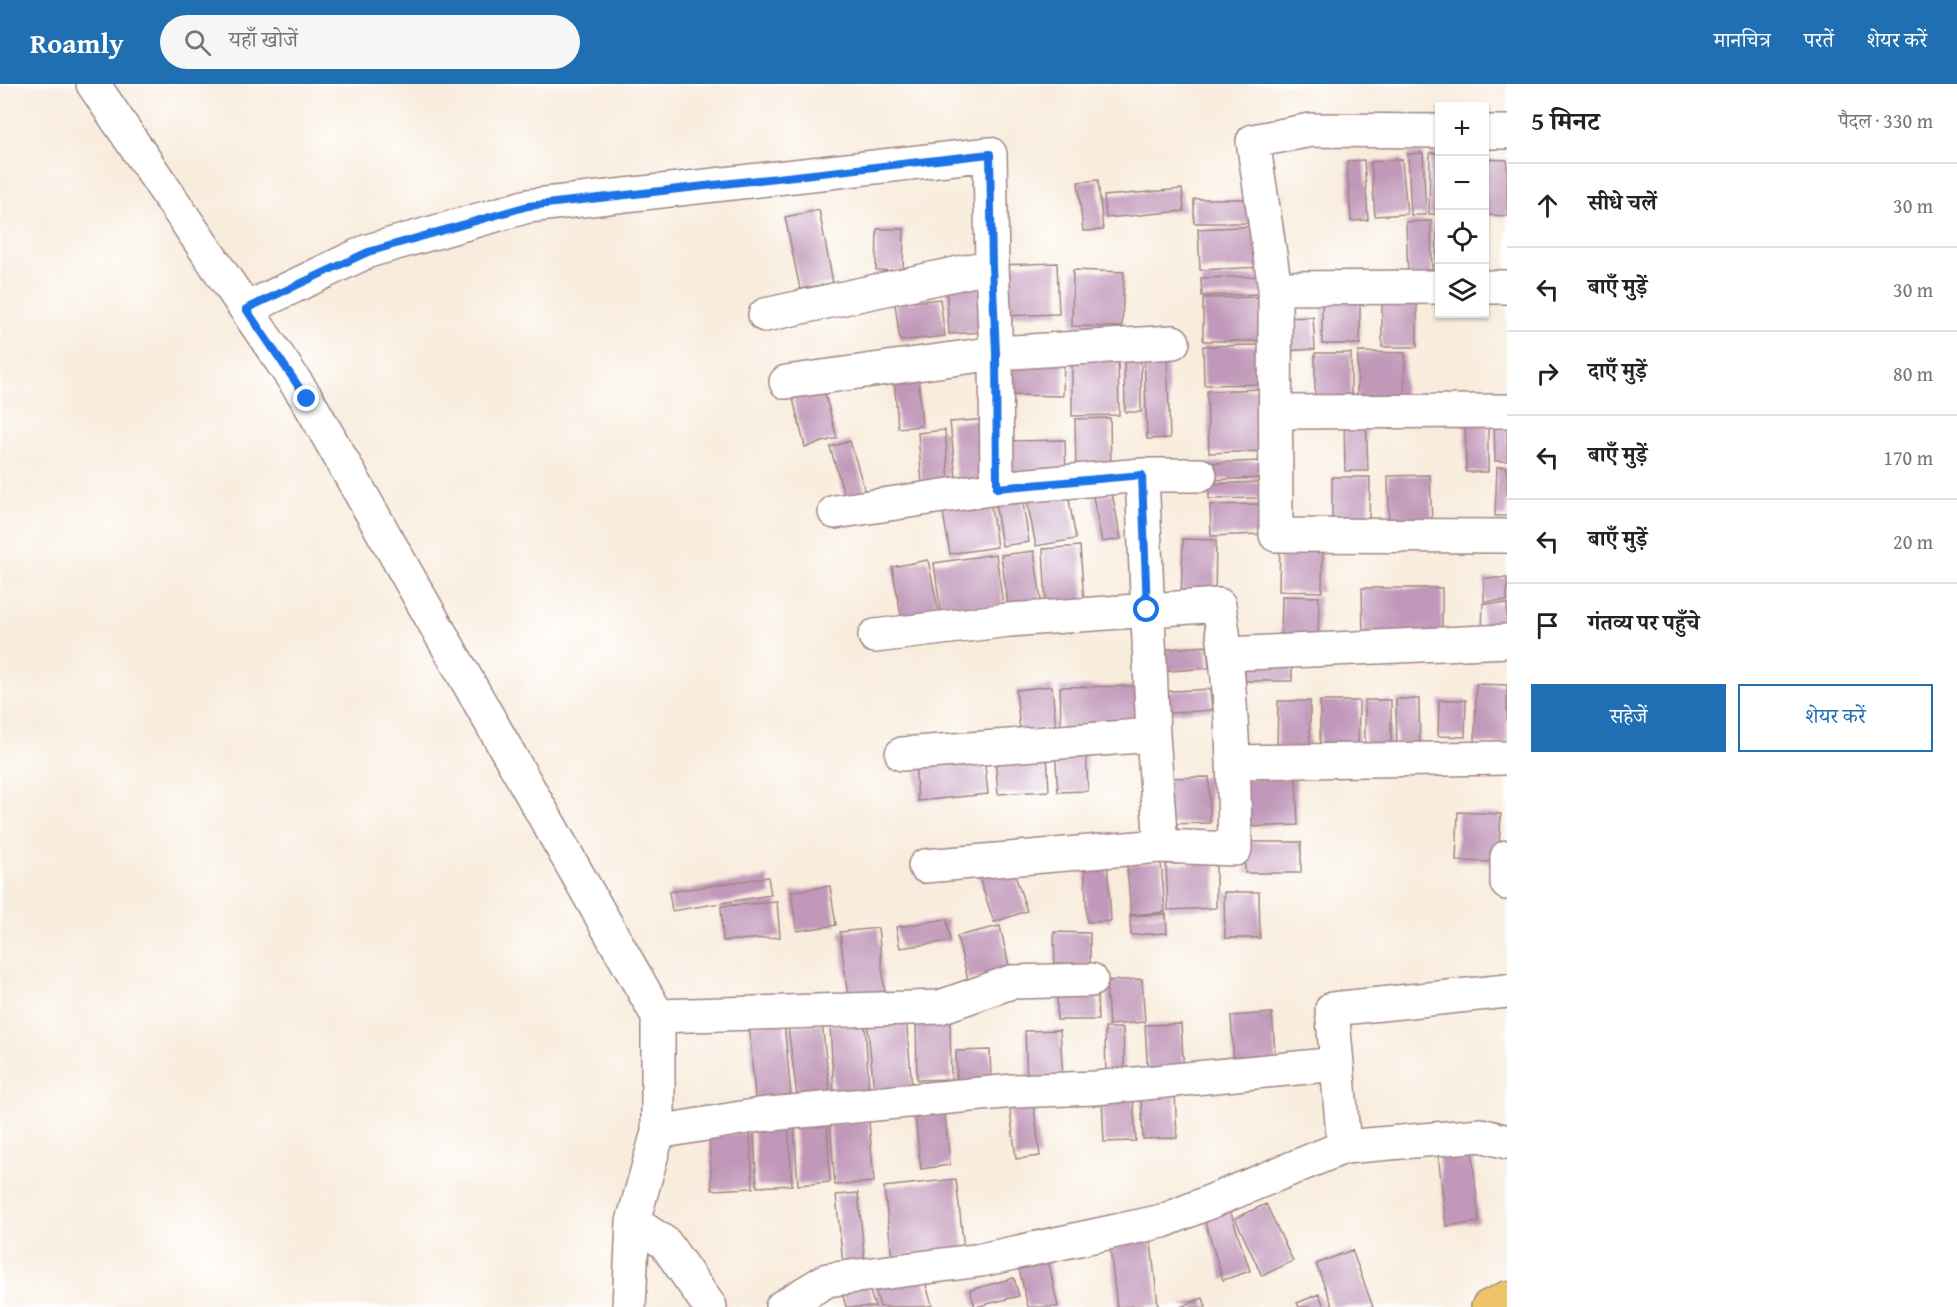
<!DOCTYPE html>
<html lang="hi">
<meta charset="utf-8">
<style>
:root{--surface:#fff;--page:#f6f6f6;--text:#222;--muted:#767676;--line:#e0e0e0;--accent:#1f6fb2}
body{margin:0;font-family:"Gentium Book Plus","Noto Serif Devanagari",serif;background:var(--page);color:var(--text)}
.controls{position:absolute;right:18px;top:18px;display:grid;overflow:hidden;border-radius:0px;box-shadow:0 2px 4px #0004}
.controls button{width:54px;height:54px;display:grid;place-items:center;padding:0;border:0;border-bottom:2px solid var(--line);background:var(--surface);color:var(--text);font:30px sans-serif}
.stop{position:absolute;width:18px;height:18px;margin:-14px;border:4px solid #1a73e8;border-radius:50%;background:#fff}
.stop.end{background:#1a73e8;border-color:#fff;box-shadow:0 2px 6px #0008}
.list{margin:0;padding:0;list-style:none}
h2{display:flex;justify-content:space-between;align-items:center;height:78px;margin:0;padding:0 24px;font-size:26px}
h2 small{font-size:20px;font-weight:400;color:var(--muted)}
.list li{display:grid;grid-template-columns:39px 1fr auto;gap:18px;align-items:center;box-sizing:border-box;height:84px;padding:0 24px;border-top:2px solid var(--line)}
.list b{display:block;font-size:22px;white-space:nowrap}
.list em{font-size:20px;font-style:normal;color:var(--muted)}
.actions{display:flex;gap:12px;padding:18px 24px}
.actions a{flex:1;padding:14px 0;border:2px solid var(--accent);border-radius:0px;text-align:center;font-size:21px;color:var(--accent)}
.actions .main{background:var(--accent);color:#fff}
.icon{flex:none;width:33px;height:33px;fill:none;stroke:currentColor;stroke-width:2;stroke-linecap:round;stroke-linejoin:round}
.map{position:relative;flex:none;width:1507px;height:1223px;overflow:hidden}
header{display:flex;align-items:center;gap:36px;box-sizing:border-box;height:84px;padding:0 30px;background:var(--accent);color:#fff}
header strong{font-size:28px}
nav{display:flex;gap:33px;margin-inline-start:auto;font-size:21px}
.search{width:420px;height:54px;background:var(--page);display:flex;align-items:center;gap:15px;box-sizing:border-box;padding:0 21px;border-radius:33px;color:var(--muted);font-size:22px}
main{display:flex}
aside{flex:1;background:var(--surface)}
.map>svg:first-child{display:block}
.building{fill:#c198b9}
.lines{fill:none;stroke-linecap:round;stroke-linejoin:round}
.minor-casing{stroke:#a18684;stroke-width:36}
.major-casing{stroke:#a18684;stroke-width:36}
.minor{stroke:#fff;stroke-width:33}
.major{stroke:#eec569;stroke-width:33}
.route{stroke:#1a73e8;stroke-width:8}
</style>
<header>
<strong>Roamly</strong>
<div class="search"><svg class="icon" aria-label="search" viewBox="0 0 24 24"><circle cx="10" cy="10" r="6"/><path d="M15 15l6 6"/></svg>यहाँ खोजें</div>
<nav><a>मानचित्र</a><a>परतें</a><a>शेयर करें</a></nav>
</header>
<main>
<div class="map">
<svg width="1507" height="1223" viewBox="0 0 1507 1223">
<rect width="100%" height="100%" fill="#fff"/>
<filter id="ink" filterUnits="userSpaceOnUse"><feTurbulence type="fractalNoise" baseFrequency=".0167" numOctaves="2"/><feDisplacementMap in="SourceGraphic" scale="12" xChannelSelector="R" yChannelSelector="G"/><feConvolveMatrix kernelMatrix="1 2 1 2 8 2 1 2 1" color-interpolation-filters="sRGB"/></filter>
<filter id="wash" filterUnits="userSpaceOnUse"><feTurbulence type="fractalNoise" baseFrequency=".008" numOctaves="4" result="noise"/><feDisplacementMap in="SourceGraphic" scale="24" xChannelSelector="R" yChannelSelector="G"/><feGaussianBlur stdDeviation="1.35" result="paint"/><feColorMatrix in="noise" values="0 0 0 0 0 0 0 0 0 0 0 0 0 0 0 0 0 1.4 0 .05"/><feComposite in="paint" operator="in"/></filter>
<g filter="url(#wash)">
<rect width="100%" height="100%" fill="#f8ecdc"/>
<g id="blocks">
<path class="building" d="M 1423,69 L 1426,131 L 1411,131 L 1408,70 Z
M 1430,69 L 1440,69 L 1440,189 L 1436,189 L 1437,130 L 1429,130 Z
M 1402,75 L 1407,130 L 1375,132 L 1371,78 Z
M 1484,75 L 1507,76 L 1507,132 L 1484,131 Z
M 1364,76 L 1368,136 L 1351,137 L 1347,77 Z
M 1098,96 L 1103,146 L 1083,147 L 1078,98 Z
M 1182,105 L 1184,127 L 1106,134 L 1104,112 Z
M 1194,115 L 1259,115 L 1259,139 L 1194,139 Z
M 819,126 L 833,199 L 800,205 L 785,133 Z
M 1431,137 L 1432,192 L 1408,193 L 1406,138 Z
M 1260,142 L 1262,183 L 1200,186 L 1198,145 Z
M 877,145 L 904,145 L 903,187 L 876,186 Z
M 1057,179 L 1059,230 L 1000,232 L 999,181 Z
M 1073,186 L 1124,188 L 1122,243 L 1072,242 Z
M 1264,192 L 1264,210 L 1202,212 L 1201,194 Z
M 980,195 L 984,248 L 949,250 L 946,197 Z
M 1322,212 L 1360,212 L 1360,260 L 1322,260 Z
M 1417,212 L 1417,263 L 1382,263 L 1382,213 Z
M 1263,213 L 1263,257 L 1203,257 L 1203,214 Z
M 940,215 L 945,252 L 900,257 L 895,220 Z
M 1313,233 L 1315,265 L 1284,267 L 1282,234 Z
M 1265,261 L 1266,300 L 1204,301 L 1203,262 Z
M 1358,268 L 1405,269 L 1404,321 L 1357,320 Z
M 1167,269 L 1170,354 L 1147,355 L 1144,270 Z
M 1315,269 L 1351,269 L 1351,317 L 1315,317 Z
M 1118,270 L 1119,331 L 1072,332 L 1072,271 Z
M 1007,271 L 1064,272 L 1063,312 L 1007,311 Z
M 1124,274 L 1141,274 L 1141,328 L 1125,328 Z
M 918,290 L 922,342 L 898,344 L 894,292 Z
M 822,299 L 837,354 L 805,363 L 791,307 Z
M 1263,305 L 1265,367 L 1209,369 L 1207,307 Z
M 1366,332 L 1368,387 L 1345,387 L 1344,333 Z
M 1507,332 L 1507,377 L 1495,377 L 1494,333 Z
M 1465,333 L 1488,333 L 1488,388 L 1466,388 Z
M 1110,334 L 1111,390 L 1076,390 L 1075,335 Z
M 988,335 L 994,400 L 957,403 L 950,338 Z
M 945,346 L 949,398 L 922,401 L 918,349 Z
M 1065,356 L 1066,395 L 1009,396 L 1009,357 Z
M 850,357 L 867,414 L 847,420 L 830,363 Z
M 1261,377 L 1261,394 L 1209,396 L 1209,379 Z
M 1497,383 L 1507,383 L 1507,432 L 1495,432 Z
M 1430,391 L 1432,439 L 1389,440 L 1388,392 Z
M 1332,393 L 1370,393 L 1369,441 L 1332,441 Z
M 1260,398 L 1260,414 L 1209,415 L 1209,400 Z
M 1066,399 L 1076,455 L 1036,462 L 1025,407 Z
M 1021,407 L 1029,458 L 1002,462 L 994,411 Z
M 1112,409 L 1121,455 L 1102,458 L 1093,413 Z
M 990,416 L 997,463 L 950,470 L 942,423 Z
M 1259,420 L 1261,450 L 1211,452 L 1210,421 Z
M 1183,455 L 1216,456 L 1215,516 L 1181,515 Z
M 1280,456 L 1323,457 L 1322,508 L 1279,507 Z
M 1080,462 L 1084,518 L 1046,520 L 1043,465 Z
M 1034,467 L 1042,524 L 1009,528 L 1001,471 Z
M 996,470 L 1003,521 L 941,530 L 934,479 Z
M 928,476 L 939,529 L 902,536 L 892,483 Z
M 1484,494 L 1507,494 L 1507,517 L 1484,517 Z
M 1362,504 L 1442,504 L 1442,552 L 1363,553 Z
M 1282,512 L 1319,513 L 1318,556 L 1281,555 Z
M 1483,519 L 1507,520 L 1507,547 L 1482,546 Z
M 1207,562 L 1209,584 L 1157,588 L 1155,566 Z
M 1292,578 L 1292,597 L 1235,597 L 1235,579 Z
M 1476,600 L 1507,601 L 1507,660 L 1475,659 Z
M 1052,602 L 1056,644 L 1020,647 L 1016,606 Z
M 1141,602 L 1142,645 L 1061,646 L 1060,603 Z
M 1210,605 L 1212,626 L 1159,630 L 1157,608 Z
M 1396,615 L 1419,615 L 1420,667 L 1397,668 Z
M 1365,616 L 1391,616 L 1391,667 L 1365,667 Z
M 1439,616 L 1466,616 L 1465,653 L 1438,652 Z
M 1278,617 L 1310,617 L 1310,668 L 1277,668 Z
M 1320,617 L 1359,617 L 1358,669 L 1320,669 Z
M 1086,664 L 1088,707 L 1058,708 L 1055,665 Z
M 1047,668 L 1049,707 L 998,710 L 995,671 Z
M 984,672 L 988,710 L 918,717 L 915,679 Z
M 1209,693 L 1210,739 L 1164,740 L 1163,694 Z
M 1296,694 L 1298,741 L 1245,743 L 1244,695 Z
M 1458,728 L 1501,730 L 1498,778 L 1456,777 Z
M 1245,758 L 1301,758 L 1301,789 L 1245,789 Z
M 1107,774 L 1111,837 L 1087,838 L 1084,775 Z
M 1161,778 L 1165,828 L 1131,831 L 1127,781 Z
M 1011,779 L 1027,827 L 994,838 L 978,791 Z
M 1216,779 L 1216,824 L 1168,826 L 1166,780 Z
M 768,793 L 771,811 L 672,827 L 669,808 Z
M 830,802 L 836,841 L 797,847 L 791,808 Z
M 1224,808 L 1259,808 L 1260,854 L 1225,854 Z
M 777,818 L 780,853 L 723,857 L 721,822 Z
M 1166,830 L 1167,849 L 1131,851 L 1130,832 Z
M 947,835 L 950,857 L 900,864 L 896,843 Z
M 1000,842 L 1010,886 L 968,896 L 957,852 Z
M 878,844 L 885,910 L 848,914 L 840,848 Z
M 1054,848 L 1090,849 L 1090,888 L 1055,889 Z
M 1142,895 L 1145,938 L 1109,941 L 1106,897 Z
M 1057,903 L 1097,903 L 1098,936 L 1057,936 Z
M 1272,929 L 1276,981 L 1234,983 L 1231,932 Z
M 906,931 L 912,1003 L 874,1007 L 867,935 Z
M 916,931 L 950,931 L 951,995 L 917,996 Z
M 784,938 L 791,1012 L 755,1014 L 749,941 Z
M 822,939 L 830,1008 L 797,1012 L 788,943 Z
M 865,939 L 869,1007 L 834,1009 L 830,941 Z
M 1181,940 L 1184,990 L 1148,992 L 1145,941 Z
M 1105,944 L 1123,944 L 1125,995 L 1106,996 Z
M 1060,946 L 1063,996 L 1027,998 L 1025,947 Z
M 990,966 L 991,998 L 957,999 L 956,967 Z
M 1175,1008 L 1177,1054 L 1143,1055 L 1141,1010 Z
M 1133,1012 L 1136,1057 L 1104,1058 L 1102,1014 Z
M 1033,1015 L 1040,1072 L 1016,1075 L 1009,1018 Z
M 944,1021 L 950,1081 L 921,1085 L 914,1025 Z
M 788,1037 L 792,1101 L 757,1103 L 753,1038 Z
M 827,1037 L 830,1098 L 798,1101 L 794,1039 Z
M 869,1037 L 874,1098 L 835,1101 L 830,1040 Z
M 750,1049 L 753,1104 L 712,1106 L 709,1051 Z
M 1471,1057 L 1479,1138 L 1446,1142 L 1437,1060 Z
M 956,1095 L 964,1165 L 892,1173 L 884,1103 Z
M 858,1109 L 865,1178 L 843,1181 L 836,1111 Z
M 1228,1120 L 1250,1187 L 1223,1196 L 1202,1128 Z
M 1266,1120 L 1293,1177 L 1262,1192 L 1235,1134 Z
M 1150,1150 L 1158,1221 L 1117,1223 L 1109,1155 Z
M 1046,1166 L 1058,1223 L 1028,1223 L 1016,1172 Z
M 1352,1166 L 1373,1223 L 1333,1223 L 1316,1180 Z
M 922,1188 L 932,1221 L 925,1223 L 880,1223 L 874,1202 Z
M 1014,1194 L 1019,1212 L 975,1223 L 970,1206 Z
M 867,1198 L 875,1223 L 846,1223 L 841,1206 Z
M 1319,1210 L 1324,1223 L 1299,1223 L 1297,1219 Z
M 1203,1214 L 1206,1223 L 1180,1223 Z"/>
</g>
</g>
<g filter="url(#ink)">
<use href="#blocks" fill-opacity="0" stroke="#a18684" stroke-width="1.5"/>
<g class="lines">
<g class="minor-casing">
<path id="minor" d="M 93,0 L 307,315 L 658,932 L 658,1048 L 633,1138 L 629,1223
M 1440,47 L 1311,46 L 1253,57 L 1275,204 L 1440,203
M 1484,48 L 1507,48
M 1484,203 L 1507,203
M 1275,204 L 1276,451 L 1507,452
M 246,225 L 368,167 L 528,122 L 990,70 L 992,182 L 996,269 L 997,404 L 1142,391 L 1153,651 L 1161,762
M 765,231 L 992,182
M 786,298 L 996,269 L 1173,258
M 1276,328 L 1507,327
M 1142,391 L 1200,391
M 835,428 L 997,404
M 875,552 L 1009,536 L 1219,521 C 1232,602 1234,683 1235,765 L 1161,762 L 925,782
M 1227,570 L 1507,557
M 902,670 L 1153,651
M 1234,678 L 1507,674
M 1507,773 L 1507,799
M 658,932 L 940,923 L 1011,898 L 1091,896
M 1337,980 L 1332,925 L 1507,907
M 658,1048 L 759,1031 L 1013,1007 L 1095,1004 L 1337,980 L 1344,1063
M 633,1138 L 665,1159 L 710,1223
M 782,1223 L 827,1196 L 981,1176 L 1163,1137 L 1344,1063 L 1481,1051 L 1507,1058"/>
</g>
<g class="major-casing">
<path id="major" d="M 1488,1223 L 1507,1214"/>
</g>
<use href="#minor" class="minor"/>
<use href="#major" class="major"/>
</g>
</g>
<g class="lines" filter="url(#ink)">
<path class="route" d="M 307,315 L 246,225 L 368,168 L 528,122 L 990,70 L 992,182 L 996,269 L 997,404 L 1142,391 L 1147,526"/>
</g>
</svg>
<div class="controls">
<button>+</button>
<button>−</button>
<button><svg class="icon" aria-label="locate" viewBox="0 0 24 24"><circle cx="12" cy="12" r="6"/><path d="M12 2v4M12 18v4M2 12h4M18 12h4"/></svg></button>
<button><svg class="icon" aria-label="layers" viewBox="0 0 24 24"><path d="M12 4l9 5-9 5-9-5zM3 14l9 5 9-5"/></svg></button>
</div>
<div class="stop" style="left:1147px;top:526px"></div>
<div class="stop end" style="left:307px;top:315px"></div>
</div>
<aside>
<h2>5 मिनट<small>पैदल · 330 m</small></h2>
<ul class="list">
<li><svg class="icon" aria-label="ahead" viewBox="0 0 24 24"><path d="M12 20V5M6 11l6-6 6 6"/></svg><div><b>सीधे चलें</b></div><em>30 m</em></li>
<li><svg class="icon" aria-label="left" viewBox="0 0 24 24"><path d="M17 20v-9H6M10 6l-5 5 5 5"/></svg><div><b>बाएँ मुड़ें</b></div><em>30 m</em></li>
<li><svg class="icon" aria-label="right" viewBox="0 0 24 24"><path d="M7 20v-9h11M14 6l5 5-5 5"/></svg><div><b>दाएँ मुड़ें</b></div><em>80 m</em></li>
<li><svg class="icon" aria-label="left" viewBox="0 0 24 24"><path d="M17 20v-9H6M10 6l-5 5 5 5"/></svg><div><b>बाएँ मुड़ें</b></div><em>170 m</em></li>
<li><svg class="icon" aria-label="left" viewBox="0 0 24 24"><path d="M17 20v-9H6M10 6l-5 5 5 5"/></svg><div><b>बाएँ मुड़ें</b></div><em>20 m</em></li>
<li><svg class="icon" aria-label="arrive" viewBox="0 0 24 24"><path d="M6 21V4h12l-3 4 3 4H6"/></svg><div><b>गंतव्य पर पहुँचे</b></div></li>
</ul>
<div class="actions"><a class="main">सहेजें</a><a>शेयर करें</a></div>
</aside>
</main>
